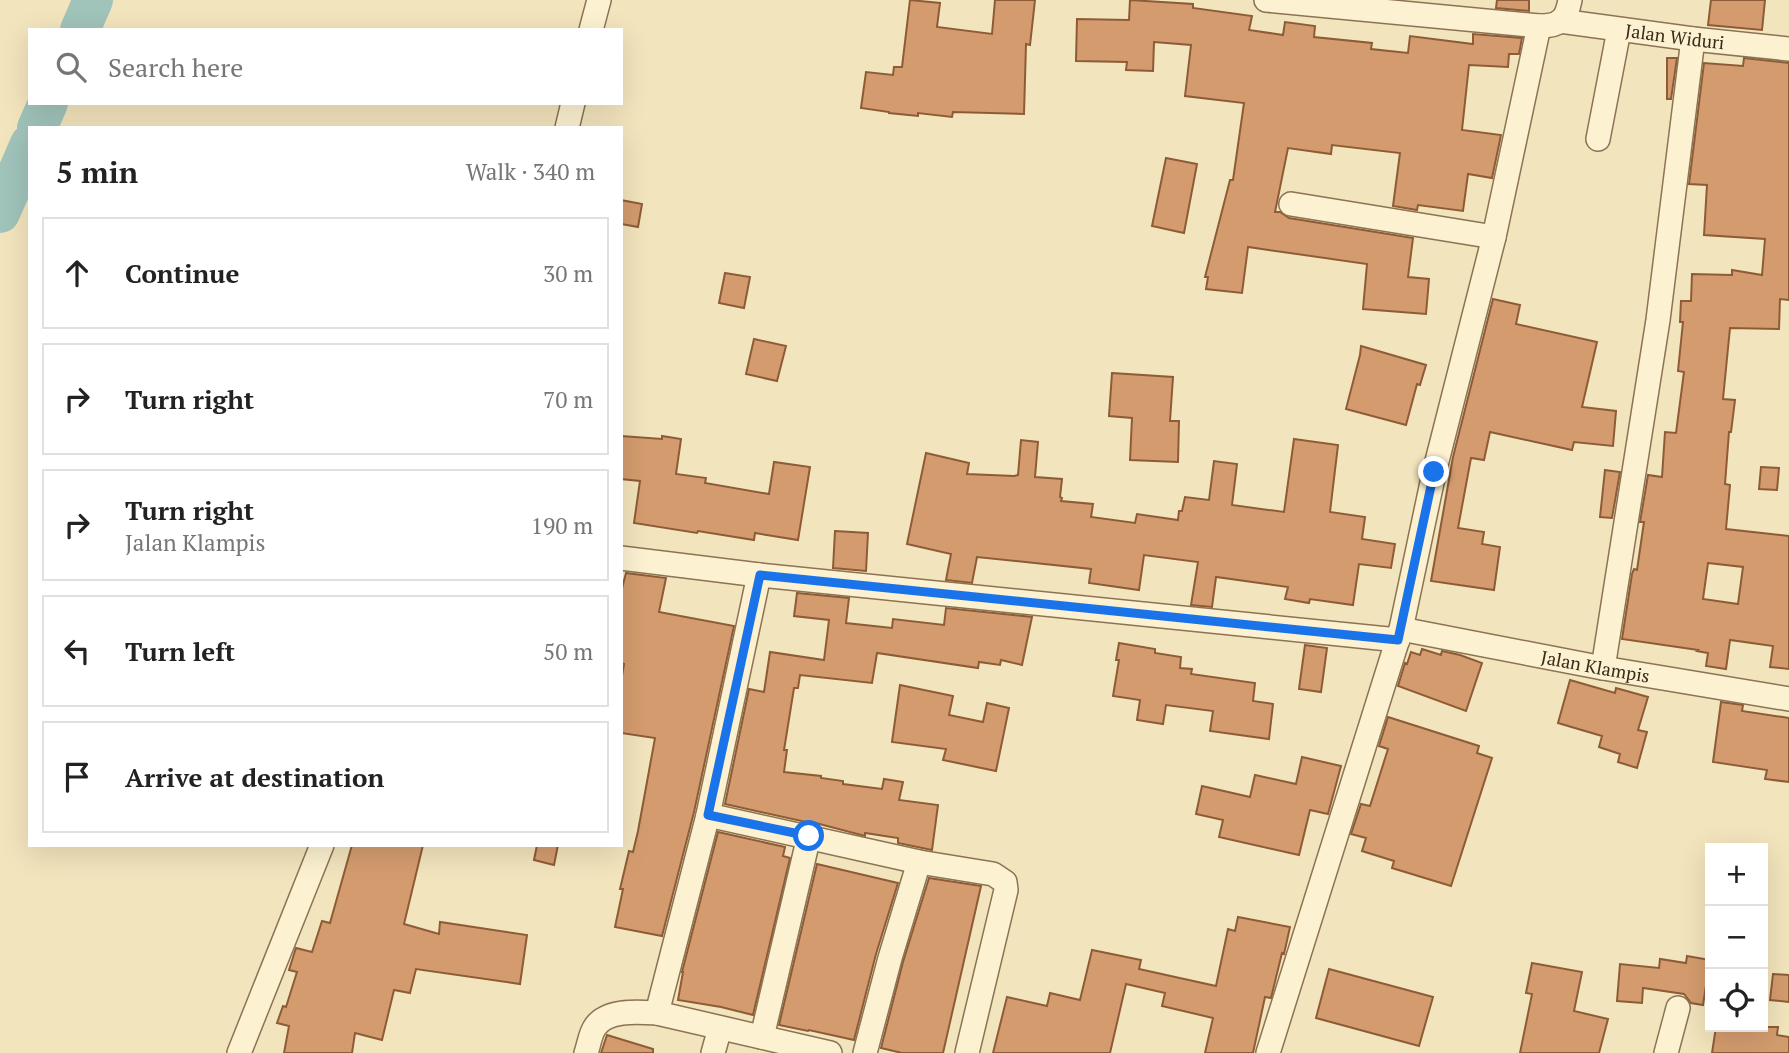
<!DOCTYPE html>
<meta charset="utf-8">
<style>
:root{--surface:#fff;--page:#f6f6f6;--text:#222;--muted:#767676;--line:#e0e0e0}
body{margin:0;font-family:"PT Serif",serif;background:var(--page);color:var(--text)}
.controls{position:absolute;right:21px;bottom:21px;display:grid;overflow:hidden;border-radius:0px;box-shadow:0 7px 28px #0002}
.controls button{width:63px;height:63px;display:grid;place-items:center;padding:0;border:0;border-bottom:2px solid var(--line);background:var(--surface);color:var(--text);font:35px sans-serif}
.stop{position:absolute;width:21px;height:21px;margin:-16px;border:5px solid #1a73e8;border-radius:50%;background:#fff}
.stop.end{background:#1a73e8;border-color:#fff;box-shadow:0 2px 7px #0008}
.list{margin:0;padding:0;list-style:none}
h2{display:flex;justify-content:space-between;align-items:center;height:91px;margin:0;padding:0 28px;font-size:30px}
h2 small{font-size:23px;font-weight:400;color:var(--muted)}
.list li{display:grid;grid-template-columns:46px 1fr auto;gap:21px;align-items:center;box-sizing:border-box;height:112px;margin:0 14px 14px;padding:0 14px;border:2px solid var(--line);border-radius:0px}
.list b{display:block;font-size:26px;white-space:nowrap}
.list p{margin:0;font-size:23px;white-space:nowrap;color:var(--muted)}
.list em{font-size:23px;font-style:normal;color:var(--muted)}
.icon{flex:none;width:38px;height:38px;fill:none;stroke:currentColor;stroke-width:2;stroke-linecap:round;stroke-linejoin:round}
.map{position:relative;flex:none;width:1789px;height:1053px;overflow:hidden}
.search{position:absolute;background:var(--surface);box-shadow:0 7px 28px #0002;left:28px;top:28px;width:595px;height:77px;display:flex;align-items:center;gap:18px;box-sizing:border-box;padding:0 24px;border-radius:0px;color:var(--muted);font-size:26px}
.panel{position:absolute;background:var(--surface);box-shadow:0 7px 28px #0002;left:28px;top:126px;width:595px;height:721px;border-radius:0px}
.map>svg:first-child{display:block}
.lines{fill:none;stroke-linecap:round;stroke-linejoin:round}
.river{stroke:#a0c3ba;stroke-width:40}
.building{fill:#d49c6e;stroke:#8d5c37;stroke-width:2;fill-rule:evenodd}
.minor-casing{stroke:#8b7354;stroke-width:26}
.minor{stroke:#fcf1d0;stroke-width:23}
.route{stroke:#1a73e8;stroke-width:9}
.labels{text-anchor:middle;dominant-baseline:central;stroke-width:7;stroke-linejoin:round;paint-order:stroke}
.street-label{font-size:18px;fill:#392a1a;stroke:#f9eecc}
</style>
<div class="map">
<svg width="1789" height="1053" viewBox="0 0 1789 1053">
<rect width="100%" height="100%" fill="#f2e4bc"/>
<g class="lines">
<path class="river" d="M 80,30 L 93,0
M 37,128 L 48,103
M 0,213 L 30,144"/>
</g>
<path class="building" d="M 910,0 L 940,3 L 937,27 L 992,34 L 995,0 L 1035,0 L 1030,45 L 1026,44 L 1024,114 L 953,112 L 952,117 L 918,113 L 918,116 L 889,113 L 889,112 L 861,108 L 866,72 L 893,75 L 894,67 L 902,67 Z
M 1130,0 L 1193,4 L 1193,8 L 1252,16 L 1249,30 L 1283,35 L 1285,22 L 1315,26 L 1314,37 L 1372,43 L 1371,49 L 1408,53 L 1410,36 L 1473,44 L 1473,34 L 1522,38 L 1519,54 L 1509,54 L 1508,67 L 1469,65 L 1462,130 L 1501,135 L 1492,178 L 1468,174 L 1463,211 L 1418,205 L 1417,210 L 1393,206 L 1400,153 L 1332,145 L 1331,154 L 1288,148 L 1275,212 L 1280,212 L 1289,218 L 1413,238 L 1408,277 L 1429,279 L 1426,314 L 1363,309 L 1367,264 L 1248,247 L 1242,293 L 1206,289 L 1208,277 L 1205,277 L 1230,180 L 1233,180 L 1244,103 L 1185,96 L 1191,45 L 1154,42 L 1153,71 L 1126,70 L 1127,62 L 1076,61 L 1077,19 L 1129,20 Z
M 1497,0 L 1529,0 L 1529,11 L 1496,8 Z
M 1711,0 L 1765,0 L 1762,30 L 1708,25 Z
M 1667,58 L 1677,58 L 1671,99 L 1667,99 Z
M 1744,58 L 1789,63 L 1789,300 L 1780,299 L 1779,329 L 1730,328 L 1723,399 L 1735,400 L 1731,432 L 1729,432 L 1725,484 L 1730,485 L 1726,529 L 1789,536 L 1789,669 L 1770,667 L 1773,646 L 1730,640 L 1726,669 L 1706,666 L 1708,653 L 1697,651 L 1698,650 L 1622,639 L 1632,574 L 1634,569 L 1637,570 L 1644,522 L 1640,522 L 1648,475 L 1662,477 L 1665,432 L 1676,433 L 1684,372 L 1678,371 L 1683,322 L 1680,322 L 1681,301 L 1691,301 L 1692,274 L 1732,275 L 1732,270 L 1762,275 L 1765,239 L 1704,235 L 1707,185 L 1689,184 L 1704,63 L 1743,66 ZM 1708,563 L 1743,567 L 1738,604 L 1703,599 Z
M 1166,158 L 1197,164 L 1184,233 L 1152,226 Z
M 621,200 L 642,204 L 638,227 L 621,224 Z
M 725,273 L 750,277 L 744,308 L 719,303 Z
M 1493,299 L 1520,305 L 1516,324 L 1597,342 L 1582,407 L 1616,411 L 1613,446 L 1574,442 L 1572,450 L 1490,432 L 1484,460 L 1471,458 L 1458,528 L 1484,532 L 1482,544 L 1500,547 L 1494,590 L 1431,581 L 1453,457 Z
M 754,339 L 786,346 L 777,381 L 746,374 Z
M 1361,346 L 1426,365 L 1420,385 L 1417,384 L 1406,425 L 1346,409 L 1360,355 Z
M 1112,373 L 1173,377 L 1170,421 L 1179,421 L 1178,462 L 1130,460 L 1132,418 L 1109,416 Z
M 621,436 L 662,439 L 662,436 L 681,439 L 676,474 L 706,478 L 705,483 L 769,494 L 774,462 L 810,467 L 798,540 L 755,533 L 754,540 L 698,531 L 697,533 L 634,523 L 640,481 L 621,479 Z
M 1294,439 L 1338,445 L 1330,512 L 1365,517 L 1362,539 L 1395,544 L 1391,568 L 1359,564 L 1353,605 L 1310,599 L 1309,603 L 1285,599 L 1288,587 L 1216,577 L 1212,607 L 1191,605 L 1198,562 L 1144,555 L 1139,590 L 1089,583 L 1091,569 L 977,557 L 972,583 L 946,580 L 951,554 L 907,544 L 926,453 L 969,463 L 967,474 L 1014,476 L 1018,475 L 1021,440 L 1038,442 L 1035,477 L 1062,479 L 1060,497 L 1062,498 L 1061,501 L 1093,504 L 1091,517 L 1135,523 L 1137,514 L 1178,520 L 1179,511 L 1182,511 L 1185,497 L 1209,500 L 1214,461 L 1237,464 L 1232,505 L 1284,512 Z
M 1761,467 L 1779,468 L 1777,490 L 1759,489 Z
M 1605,470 L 1620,472 L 1612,518 L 1600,517 Z
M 835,531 L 868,533 L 866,571 L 833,568 Z
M 626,573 L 666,578 L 659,612 L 734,626 L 694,812 L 662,936 L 615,927 L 623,889 L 620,889 L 629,851 L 633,852 L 638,831 L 655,738 L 621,733 L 621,682 L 624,664 L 621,663 L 621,592 Z
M 797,593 L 849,598 L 846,623 L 892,628 L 893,619 L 944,625 L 946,608 L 1032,617 L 1022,665 L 1001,660 L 1000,665 L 979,662 L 978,668 L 877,653 L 872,683 L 800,675 L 798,688 L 794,688 L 784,750 L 787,750 L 784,772 L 821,776 L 821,778 L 843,781 L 843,784 L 882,789 L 884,779 L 903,782 L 899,800 L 938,805 L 932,850 L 898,843 L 898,838 L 865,833 L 865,836 L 812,822 L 806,822 L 725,804 L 749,689 L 764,692 L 770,652 L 824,660 L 829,620 L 794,616 Z
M 1119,643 L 1155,649 L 1155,653 L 1181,657 L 1180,668 L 1192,669 L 1191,674 L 1255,683 L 1253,701 L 1273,704 L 1269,739 L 1210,731 L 1213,711 L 1166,705 L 1163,724 L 1137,720 L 1140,700 L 1113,696 L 1119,660 L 1116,660 Z
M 1305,645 L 1327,648 L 1321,692 L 1299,689 Z
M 1422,649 L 1441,655 L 1442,651 L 1460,655 L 1482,663 L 1466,711 L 1398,686 L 1405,663 L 1407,664 L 1411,652 L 1420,655 Z
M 1570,680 L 1615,693 L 1616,688 L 1648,697 L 1638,730 L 1647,732 L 1637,768 L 1618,762 L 1620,754 L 1599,747 L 1602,736 L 1558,723 Z
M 900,685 L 953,696 L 949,715 L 983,722 L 987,703 L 1009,708 L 996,771 L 943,760 L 946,749 L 892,742 Z
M 1721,702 L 1743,705 L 1742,711 L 1789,718 L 1789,782 L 1765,779 L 1767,770 L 1713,762 Z
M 1388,717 L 1479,746 L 1477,753 L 1492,758 L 1451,886 L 1392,868 L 1394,861 L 1362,851 L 1366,838 L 1351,834 L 1361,804 L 1370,806 L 1388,749 L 1379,746 Z
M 1302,757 L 1341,766 L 1328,814 L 1310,810 L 1299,855 L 1219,837 L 1223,820 L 1196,814 L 1202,786 L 1250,797 L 1255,775 L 1296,784 Z
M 718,832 L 785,847 L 783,856 L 790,858 L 753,1015 L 721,1007 L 678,1000 L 683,972 L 682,972 Z
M 352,845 L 423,845 L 404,924 L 439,934 L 440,922 L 527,935 L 520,984 L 416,969 L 410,993 L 394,990 L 382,1040 L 355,1033 L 352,1053 L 284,1053 L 289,1026 L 277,1023 L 283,1006 L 286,1007 L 297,972 L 289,970 L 294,954 L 296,948 L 312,952 L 322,921 L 330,923 Z
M 537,845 L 558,845 L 554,865 L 534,860 Z
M 817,864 L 898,883 L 876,954 L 854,1040 L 809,1030 L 808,1031 L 779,1025 Z
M 929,878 L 981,886 L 943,1053 L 902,1053 L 881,1048 L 903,962 Z
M 1238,917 L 1290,927 L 1284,954 L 1282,953 L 1271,998 L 1265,997 L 1253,1053 L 1205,1053 L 1213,1018 L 1162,1006 L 1165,993 L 1126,984 L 1110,1053 L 993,1053 L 1007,997 L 1047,1006 L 1050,993 L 1080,1000 L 1092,950 L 1141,960 L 1139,969 L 1216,986 L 1228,929 L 1235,931 Z
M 1687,956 L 1710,960 L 1703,1005 L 1691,1003 L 1684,994 L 1643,988 L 1642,1003 L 1617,1001 L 1620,964 L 1659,968 L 1660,959 L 1686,963 Z
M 1532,963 L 1582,972 L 1574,1011 L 1608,1019 L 1599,1053 L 1520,1053 L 1532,994 L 1526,993 Z
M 1329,969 L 1433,997 L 1419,1046 L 1316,1018 Z
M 1773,974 L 1789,975 L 1789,1002 L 1770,1000 Z
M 1716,1027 L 1778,1027 L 1777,1035 L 1789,1037 L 1789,1053 L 1712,1053 Z
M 607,1035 L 653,1049 L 653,1053 L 601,1053 Z"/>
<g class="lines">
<g class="minor-casing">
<g id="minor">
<path d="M 1266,0 L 1539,26 C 1560,26 1566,21 1570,0"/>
<path id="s1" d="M 1560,21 L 1693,39 L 1789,49"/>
<path d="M 591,30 L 599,0"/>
<path d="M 567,128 L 573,103"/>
<path d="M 1598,139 L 1619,30"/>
<path d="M 1291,204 L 1494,237"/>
<path d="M 621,558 L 759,575 L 1398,640"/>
<path id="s2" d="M 1401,629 L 1603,668 L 1789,699"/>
<path d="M 1603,668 L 1658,320 L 1693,39"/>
<path d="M 708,815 L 919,862 L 993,874 L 1005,882 L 1006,890 L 967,1053"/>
<path d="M 657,1013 L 830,1053"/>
<path d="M 762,1037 L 809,836"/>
<path d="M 239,1053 L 322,845"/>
<path d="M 586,1053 C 589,1045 590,1034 595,1027 C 607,1009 639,1012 657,1013 L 708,815 L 759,575"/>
<path d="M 713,1053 L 720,1028"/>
<path d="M 865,1053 L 890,958 L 919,862"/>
<path d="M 1268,1053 L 1401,629 L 1434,473 L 1494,237 L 1539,26"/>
<path d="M 1666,1053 L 1678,1008"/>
</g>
</g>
<use href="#minor" class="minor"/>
</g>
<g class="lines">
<path class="route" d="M 809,836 L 708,815 L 760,575 L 1398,640 L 1434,472"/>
</g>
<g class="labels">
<g class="street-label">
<text stroke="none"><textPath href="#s1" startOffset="116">Jalan Widuri</textPath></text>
<text stroke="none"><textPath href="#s2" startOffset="198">Jalan Klampis</textPath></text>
</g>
</g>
</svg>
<div class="controls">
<button>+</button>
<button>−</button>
<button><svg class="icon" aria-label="locate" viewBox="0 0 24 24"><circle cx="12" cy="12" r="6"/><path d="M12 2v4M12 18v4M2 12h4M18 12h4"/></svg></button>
</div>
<div class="stop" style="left:809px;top:836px"></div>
<div class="stop end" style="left:1434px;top:472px"></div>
<div class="search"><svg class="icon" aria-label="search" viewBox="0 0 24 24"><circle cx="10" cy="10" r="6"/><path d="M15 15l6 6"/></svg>Search here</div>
<section class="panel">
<h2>5 min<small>Walk · 340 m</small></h2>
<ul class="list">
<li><svg class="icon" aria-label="ahead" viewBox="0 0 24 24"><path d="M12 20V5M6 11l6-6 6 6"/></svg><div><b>Continue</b></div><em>30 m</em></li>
<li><svg class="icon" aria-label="right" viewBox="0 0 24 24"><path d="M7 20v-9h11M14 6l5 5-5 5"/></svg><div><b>Turn right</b></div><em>70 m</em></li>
<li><svg class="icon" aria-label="right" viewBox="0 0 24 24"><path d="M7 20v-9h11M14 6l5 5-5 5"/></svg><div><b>Turn right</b><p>Jalan Klampis</p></div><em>190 m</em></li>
<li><svg class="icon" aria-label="left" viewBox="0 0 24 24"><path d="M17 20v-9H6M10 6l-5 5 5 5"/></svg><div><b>Turn left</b></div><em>50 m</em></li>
<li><svg class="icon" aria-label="arrive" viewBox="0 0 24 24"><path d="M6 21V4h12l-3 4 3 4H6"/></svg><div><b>Arrive at destination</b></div></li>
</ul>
</section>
</div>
